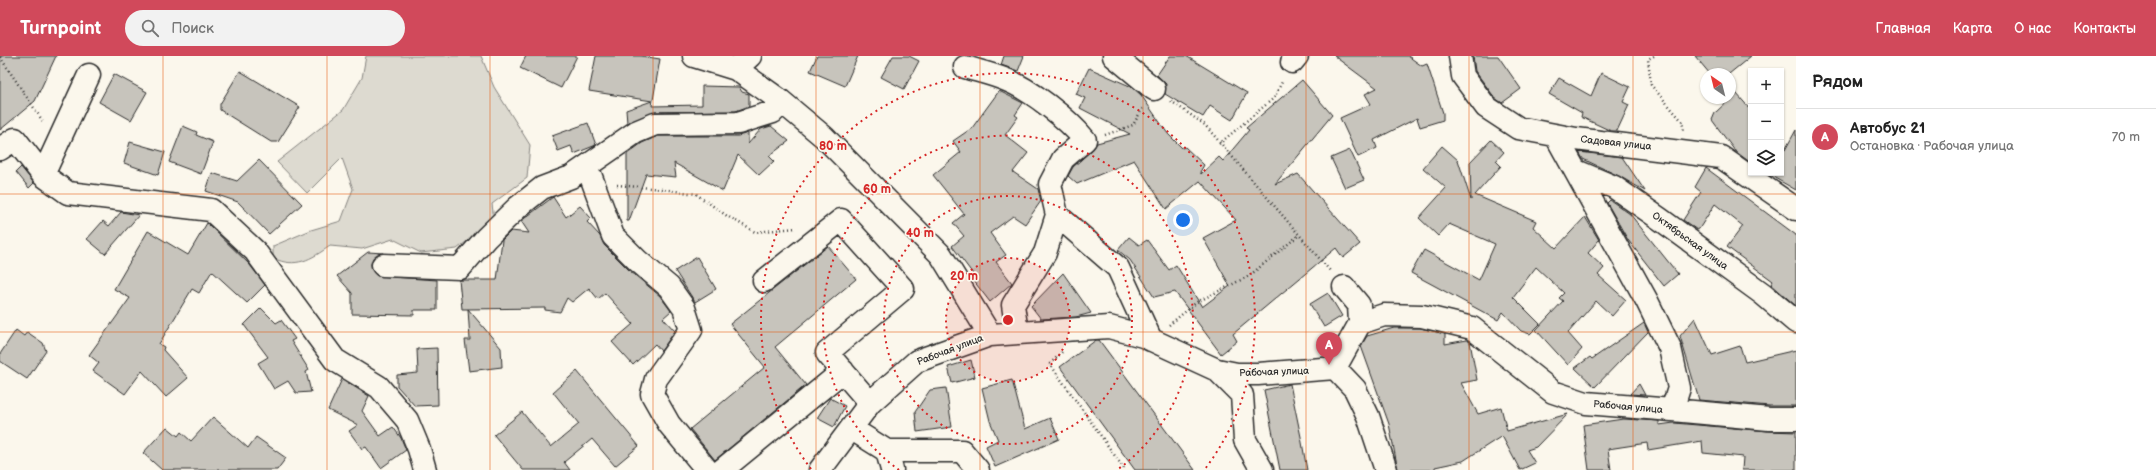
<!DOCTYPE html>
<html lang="ru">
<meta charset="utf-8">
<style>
:root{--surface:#fff;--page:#f2f2f2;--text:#222;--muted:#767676;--line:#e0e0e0;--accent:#d1495b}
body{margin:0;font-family:"Balsamiq Sans",sans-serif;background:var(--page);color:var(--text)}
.controls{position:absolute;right:12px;top:12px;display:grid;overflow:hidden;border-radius:0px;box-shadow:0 1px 3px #0004}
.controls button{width:36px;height:36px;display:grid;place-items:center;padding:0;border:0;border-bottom:1px solid var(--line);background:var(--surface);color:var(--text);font:20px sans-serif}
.compass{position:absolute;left:1700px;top:12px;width:36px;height:36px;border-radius:50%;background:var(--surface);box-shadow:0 1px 3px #0004;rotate:325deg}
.you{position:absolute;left:1183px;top:164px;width:14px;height:14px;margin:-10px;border:3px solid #fff;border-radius:50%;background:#1a73e8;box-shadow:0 0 0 6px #1a73e833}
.badge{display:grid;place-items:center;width:26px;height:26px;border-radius:50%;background:var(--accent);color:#fff;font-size:13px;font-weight:700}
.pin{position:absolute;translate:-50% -33px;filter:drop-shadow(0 1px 2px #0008)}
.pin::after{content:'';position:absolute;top:21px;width:14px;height:12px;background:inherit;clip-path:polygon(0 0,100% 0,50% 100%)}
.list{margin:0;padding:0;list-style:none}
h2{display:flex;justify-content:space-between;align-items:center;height:52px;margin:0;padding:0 16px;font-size:17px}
h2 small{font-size:13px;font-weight:400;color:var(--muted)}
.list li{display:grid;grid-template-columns:26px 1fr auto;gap:12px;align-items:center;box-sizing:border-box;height:56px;padding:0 16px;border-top:1px solid var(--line)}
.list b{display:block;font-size:15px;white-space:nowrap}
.list p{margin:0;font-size:13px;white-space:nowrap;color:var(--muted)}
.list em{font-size:13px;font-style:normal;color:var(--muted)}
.icon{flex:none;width:22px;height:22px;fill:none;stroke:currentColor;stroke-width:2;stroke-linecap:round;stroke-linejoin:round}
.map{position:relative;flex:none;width:1796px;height:414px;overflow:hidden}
header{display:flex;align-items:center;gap:24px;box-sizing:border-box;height:56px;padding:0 20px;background:var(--accent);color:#fff}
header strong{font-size:19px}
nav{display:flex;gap:22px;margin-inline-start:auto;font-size:14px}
.search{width:280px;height:36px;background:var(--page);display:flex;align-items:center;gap:10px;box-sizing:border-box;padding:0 14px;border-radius:22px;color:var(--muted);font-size:15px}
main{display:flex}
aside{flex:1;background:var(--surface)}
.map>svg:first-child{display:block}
.green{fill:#dddad0;stroke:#84827e}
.building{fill:#c7c4bc;stroke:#2b2b2b}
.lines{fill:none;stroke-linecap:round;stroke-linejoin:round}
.minor-casing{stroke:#2b2b2b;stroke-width:25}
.path{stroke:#2b2b2b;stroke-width:2.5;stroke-dasharray:1 3;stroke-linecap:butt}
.minor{stroke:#fbf7ec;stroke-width:22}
.grid{fill:none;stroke:#e8590c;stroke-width:1;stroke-opacity:0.55}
.ring{fill:none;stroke:#d62828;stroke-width:2;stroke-dasharray:2 4}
.labels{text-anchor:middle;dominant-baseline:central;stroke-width:3.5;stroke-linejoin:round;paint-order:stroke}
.street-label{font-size:10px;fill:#2b2b2b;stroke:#fbf7ec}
.centre{fill:#d62828;stroke:#fbf7ec;stroke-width:2}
.ring-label{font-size:12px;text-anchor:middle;font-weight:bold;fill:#d62828;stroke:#fbf7ec;stroke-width:3.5;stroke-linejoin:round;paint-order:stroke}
</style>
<header>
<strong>Turnpoint</strong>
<div class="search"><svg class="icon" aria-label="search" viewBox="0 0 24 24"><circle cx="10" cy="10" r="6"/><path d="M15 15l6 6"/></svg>Поиск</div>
<nav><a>Главная</a><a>Карта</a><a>О нас</a><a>Контакты</a></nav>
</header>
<main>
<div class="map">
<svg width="1796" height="414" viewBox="0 0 1796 414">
<rect width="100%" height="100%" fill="#fbf7ec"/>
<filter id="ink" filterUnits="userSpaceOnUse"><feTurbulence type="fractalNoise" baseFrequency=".025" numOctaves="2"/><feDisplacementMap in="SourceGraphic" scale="8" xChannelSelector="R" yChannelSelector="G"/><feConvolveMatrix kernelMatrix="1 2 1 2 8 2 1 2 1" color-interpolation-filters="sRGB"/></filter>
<g filter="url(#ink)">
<path class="green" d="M 366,0 L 481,0 L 494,31 L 530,89 L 527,122 L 492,148 L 494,164 L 457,193 L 421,197 L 393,183 L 362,193 L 330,190 C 311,203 296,213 273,202 L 273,190 L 311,174 L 341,165 L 353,133 L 342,102 L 307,137 L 277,106 L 343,54 L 362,22 Z"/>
<path class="building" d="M 0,0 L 56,0 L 35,45 L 0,74 Z
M 526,0 L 577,0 L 561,32 L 520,12 Z
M 596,0 L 641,0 L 660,3 L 652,50 L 702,49 L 702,30 L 739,31 L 742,36 L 749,38 L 749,50 L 736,55 L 655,56 L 627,67 L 626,54 L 652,45 L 589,35 Z
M 817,0 L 858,0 L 845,30 L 810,15 Z
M 893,0 L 909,0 L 919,5 L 904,33 L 881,21 Z
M 1004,0 L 1024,0 L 1018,15 L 1001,9 Z
M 1170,0 L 1186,0 L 1247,37 L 1232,64 L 1210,50 L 1203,61 L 1165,38 L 1166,28 L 1157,19 Z
M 1334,0 L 1408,0 L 1422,10 L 1427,8 L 1443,57 L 1443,64 L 1420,71 L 1417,62 L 1374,84 L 1377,92 L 1358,101 L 1340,62 L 1371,48 L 1365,38 L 1377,32 Z
M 1473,0 L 1498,0 L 1521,33 L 1502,47 L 1495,42 L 1475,15 Z
M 1695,0 L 1751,0 L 1729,18 L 1710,18 Z
M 1089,12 L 1132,31 L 1141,39 L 1168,78 L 1182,92 L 1185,91 L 1204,109 L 1200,116 L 1201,118 L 1219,101 L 1223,105 L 1249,74 L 1246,72 L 1302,24 L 1332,59 L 1275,128 L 1298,118 L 1360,188 L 1343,202 L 1336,192 L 1233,278 L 1237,285 L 1221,298 L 1175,236 L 1154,241 L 1130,204 L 1118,194 L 1129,181 L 1139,189 L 1147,184 L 1169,214 L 1176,209 L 1202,251 L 1230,230 L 1203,182 L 1236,164 L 1200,125 L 1166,153 L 1134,104 L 1077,128 L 1068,120 L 1073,111 L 1093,93 L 1097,87 L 1130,78 L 1080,52 L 1085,42 L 1076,38 Z
M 240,15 L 300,51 L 278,86 L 271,86 L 220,54 L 220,48 Z
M 1601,17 L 1630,31 L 1623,46 L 1629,49 L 1617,75 L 1611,75 L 1581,61 L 1582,57 L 1549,38 L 1559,22 L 1591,40 Z
M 114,18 L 147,36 L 131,64 L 99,46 Z
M 999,35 L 1023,47 L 1015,59 L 1018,61 L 1005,79 L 1028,97 L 1013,116 L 1038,133 L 1041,145 L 1025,168 L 1013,160 L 990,177 L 1006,199 L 996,206 L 1012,227 L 990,246 L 973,224 L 976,222 L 952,190 L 964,180 L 953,167 L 964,158 L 933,119 L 961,96 L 953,85 L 972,72 Z
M 1736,37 L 1751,54 L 1751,107 L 1735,95 L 1712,64 L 1715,57 Z
M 588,67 L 596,89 L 574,98 L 571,90 L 558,95 L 552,80 Z
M 183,70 L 197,76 L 196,79 L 213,86 L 201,118 L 169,106 Z
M 771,70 L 789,85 L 769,100 L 774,105 L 759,119 L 738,99 L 723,135 L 674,107 L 676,121 L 646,118 L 629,165 L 627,165 L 627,98 L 642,87 L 658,80 L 738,80 L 748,77 L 748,88 L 761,73 Z
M 1796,74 L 1796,134 L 1766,117 L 1781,117 L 1781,93 L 1785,94 Z
M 1491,84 L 1504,96 L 1496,105 L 1501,110 L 1475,139 L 1536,165 L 1533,171 L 1556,192 L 1585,161 L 1599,184 L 1588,197 L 1604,212 L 1598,219 L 1626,244 L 1612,260 L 1596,245 L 1568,277 L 1582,293 L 1568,309 L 1536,274 L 1563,245 L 1559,242 L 1564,237 L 1536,211 L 1513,241 L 1540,268 L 1530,278 L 1521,275 L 1503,256 L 1498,264 L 1411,217 L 1424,194 L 1479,224 L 1495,188 L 1449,168 L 1438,180 L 1419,162 L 1446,132 L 1423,112 L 1442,90 L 1458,104 L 1471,144 L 1470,106 Z
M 130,86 L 165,96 L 158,119 L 124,107 Z
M 1350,94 L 1364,124 L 1345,132 L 1331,102 Z
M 1579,96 L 1622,101 L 1645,135 L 1619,120 L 1583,103 Z
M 259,104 L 302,148 L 269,178 L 238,146 L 206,135 L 212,117 L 237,125 Z
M 21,111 L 34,127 L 29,132 L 16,116 Z
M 1706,112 L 1796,179 L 1796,250 L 1771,228 L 1773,225 L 1727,191 L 1743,170 L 1715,148 L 1699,173 L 1697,174 L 1683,164 L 1701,136 L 1695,131 Z
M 553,141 L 566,161 L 580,150 L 591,162 L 587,166 L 600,180 L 604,189 L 630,215 L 660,240 L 671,255 L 663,262 L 675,275 L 661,295 L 655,288 L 633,309 L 612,286 L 633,268 L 605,237 L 598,243 L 589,232 L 572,246 L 567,242 L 560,256 L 545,254 L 545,252 L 468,253 L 501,292 L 502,311 L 469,315 L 465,284 L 470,284 L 468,253 L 462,253 L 459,224 L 497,224 L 502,184 L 511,175 L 529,177 L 521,165 Z
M 1610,144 L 1630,158 L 1678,218 L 1664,230 L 1628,184 L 1607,147 Z
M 121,156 L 139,159 L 105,198 L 87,183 L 103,165 L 109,170 Z
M 207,167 L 250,209 L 265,229 L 247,247 L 212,215 L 199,237 L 192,233 L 159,288 L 164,291 L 163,294 L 188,322 L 166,341 L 142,315 L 125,338 L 93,315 L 99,307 L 89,299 L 130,242 L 114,233 L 148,175 L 188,199 Z
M 828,190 L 856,223 L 775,291 L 806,329 L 715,404 L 690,373 L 765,311 L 730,268 Z
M 368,196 L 383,197 L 373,202 L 371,208 L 372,214 L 377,220 L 437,224 L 437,254 L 414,254 L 414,259 L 352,258 L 352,237 L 337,220 Z
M 697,201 L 716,233 L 695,246 L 675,215 Z
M 1063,217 L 1091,257 L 1076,261 L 1041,263 L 1031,250 Z
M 1328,237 L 1342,260 L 1324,271 L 1310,248 Z
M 261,252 L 276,267 L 281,264 L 295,283 L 291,285 L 309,314 L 306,316 L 311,336 L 296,337 L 288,325 L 274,333 L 258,307 L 268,301 L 244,269 Z
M 1695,262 L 1712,299 L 1740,290 L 1745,306 L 1796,294 L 1796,350 L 1770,350 L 1699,344 L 1680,280 Z
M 1644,267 L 1648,276 L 1595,331 L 1575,312 L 1590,301 L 1592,303 Z
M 1394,272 L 1420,272 L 1445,278 L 1445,288 L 1467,284 L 1470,286 L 1477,324 L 1461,327 L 1478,358 L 1501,351 L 1507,375 L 1568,358 L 1536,391 L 1527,394 L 1535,407 L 1520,414 L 1502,380 L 1463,405 L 1435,411 L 1435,414 L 1398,414 L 1389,368 L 1361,290 L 1367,280 Z
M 16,274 L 24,280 L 27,276 L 43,287 L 46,295 L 27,323 L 0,305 L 0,298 Z
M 1096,284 L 1099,284 L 1195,414 L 1135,414 L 1060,311 Z
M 437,292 L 438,349 L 415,350 L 397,330 L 397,319 L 418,317 L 417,293 Z
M 971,304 L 975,321 L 952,327 L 948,311 Z
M 577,315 L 639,390 L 615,410 L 592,383 L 564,406 L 570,414 L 523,414 L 494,379 L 522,356 L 551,391 L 579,368 L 553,336 Z
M 342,323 L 369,340 L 362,355 L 380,380 L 393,371 L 401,382 L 406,394 L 381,412 L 366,391 L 362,393 L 349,375 L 358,369 L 328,354 Z
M 1012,324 L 1025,373 L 1050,362 L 1059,383 L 995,411 L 986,390 L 998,384 L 990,365 L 982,332 Z
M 1290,328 L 1301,381 L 1307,414 L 1280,414 L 1264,334 Z
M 1639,328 L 1645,339 L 1630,338 Z
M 946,332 L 952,371 L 917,376 L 915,356 L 930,334 Z
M 830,342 L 845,350 L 834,371 L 817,362 Z
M 213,361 L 248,392 L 256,381 L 286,402 L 277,414 L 162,414 L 143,397 L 167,371 L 178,380 L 181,376 L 191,385 Z
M 1623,363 L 1659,365 L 1659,369 L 1674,367 L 1768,375 L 1796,376 L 1796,414 L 1742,414 L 1743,401 L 1703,397 L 1702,385 L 1648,394 L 1647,387 L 1608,393 L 1611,414 L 1589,414 L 1583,369 Z"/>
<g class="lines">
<g class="minor-casing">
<path id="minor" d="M 694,0 L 736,13 L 781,45 L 824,81 L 941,199 L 990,279
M 1114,0 L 1154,33
M 1460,0 L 1463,20 L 1486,51 L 1518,72 L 1576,83 L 1721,101 L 1796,153
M 1292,6 L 1297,0
M 965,11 C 978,15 991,18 1004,23 C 1029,32 1068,63 1085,84 L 1063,103 L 1050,128 L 1057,159 L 1045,197 L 1013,249 L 1017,276
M 736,13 L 750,0
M 89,19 L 43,119 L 68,137 L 211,154 L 255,195 L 335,304 L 379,331 L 407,364 L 419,393 L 425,414
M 0,93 L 15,83 L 43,119
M 587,110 L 613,180 L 638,205 L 669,231 L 684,252 L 691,274 L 656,323 L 652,338 L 669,368 L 707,414
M 1576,115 L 1614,131 L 1660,163 L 1763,238 L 1796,266
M 1057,159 L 1118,212 L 1151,284
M 383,209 L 460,212 L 486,182 L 518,151 L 542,132 L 571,121 L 636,76 L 655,68 L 738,67 L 773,56 L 781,45
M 764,225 L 841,164 L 903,233 L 827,297 L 870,347
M 1344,231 L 1359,249 L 1360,267
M 1335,312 L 1360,267 L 1384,259 L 1422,260 L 1472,272 L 1553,336 L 1586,347 L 1672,354 L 1679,332 L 1670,292 L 1647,245 L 1556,80
M 1335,312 L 1355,333 L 1368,360 L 1386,414
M 1217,314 L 1242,339 L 1245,384 L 1262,414
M 1672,354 L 1769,363 L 1796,363
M 852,373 L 887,395 L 892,414
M 887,395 L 962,395 L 978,414
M 722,414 L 843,315
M 820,414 L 870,347 L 917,305 L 990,279 L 1109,271 L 1143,280 L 1217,314 L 1237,318 L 1258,318 L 1335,312"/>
</g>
<path class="path" d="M 1654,0 L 1648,3 L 1651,29 L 1682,65 L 1684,76
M 0,1 L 44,67
M 1171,45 L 1205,69 L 1331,216
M 1105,79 L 1133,69 L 1144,50
M 1219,88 L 1274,42 L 1283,24
M 617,129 L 662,133 L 696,138 L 727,160 L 755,176 L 796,172
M 1169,269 L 1197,246 L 1249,220 L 1299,179
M 1062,296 L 1050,308 L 1125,414"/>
<use href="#minor" class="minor"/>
</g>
</g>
<path class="grid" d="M 163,0 L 163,414M 327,0 L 327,414M 490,0 L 490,414M 653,0 L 653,414M 816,0 L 816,414M 980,0 L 980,414M 1143,0 L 1143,414M 1306,0 L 1306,414M 1469,0 L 1469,414M 1633,0 L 1633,414M 0,138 L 1796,138M 0,276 L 1796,276"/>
<circle cx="1008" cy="264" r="62" fill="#d62828" fill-opacity=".12"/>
<g class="ring">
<circle cx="1008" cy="264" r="62"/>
<circle cx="1008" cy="264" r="124"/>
<path d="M899 414A185 185 0 1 1 1117 414"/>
<path d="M811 413A247 247 0 1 1 1205 413"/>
</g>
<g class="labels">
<g class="street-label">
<text transform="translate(1616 87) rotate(6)">Садовая улица</text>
<text transform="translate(1690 185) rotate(36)">Октябрьская улица</text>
<text transform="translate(950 294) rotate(-21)">Рабочая улица</text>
<text transform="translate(1274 316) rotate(-2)">Рабочая улица</text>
<text transform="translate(1628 351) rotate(5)">Рабочая улица</text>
</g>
</g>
<circle cx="1008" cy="264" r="6" class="centre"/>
<g class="ring-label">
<text x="833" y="94">80 m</text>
<text x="877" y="137">60 m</text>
<text x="920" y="181">40 m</text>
<text x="964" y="224">20 m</text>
</g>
</svg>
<div class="controls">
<button>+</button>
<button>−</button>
<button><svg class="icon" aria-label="layers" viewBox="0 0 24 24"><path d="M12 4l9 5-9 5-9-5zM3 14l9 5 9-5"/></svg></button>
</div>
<svg class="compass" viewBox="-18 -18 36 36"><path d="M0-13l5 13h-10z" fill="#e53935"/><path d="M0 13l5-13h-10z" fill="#767676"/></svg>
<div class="you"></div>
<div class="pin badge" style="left:1329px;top:309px">A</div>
</div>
<aside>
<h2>Рядом<small></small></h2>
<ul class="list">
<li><span class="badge">A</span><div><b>Автобус 21</b><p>Остановка · Рабочая улица</p></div><em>70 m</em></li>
</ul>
</aside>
</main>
